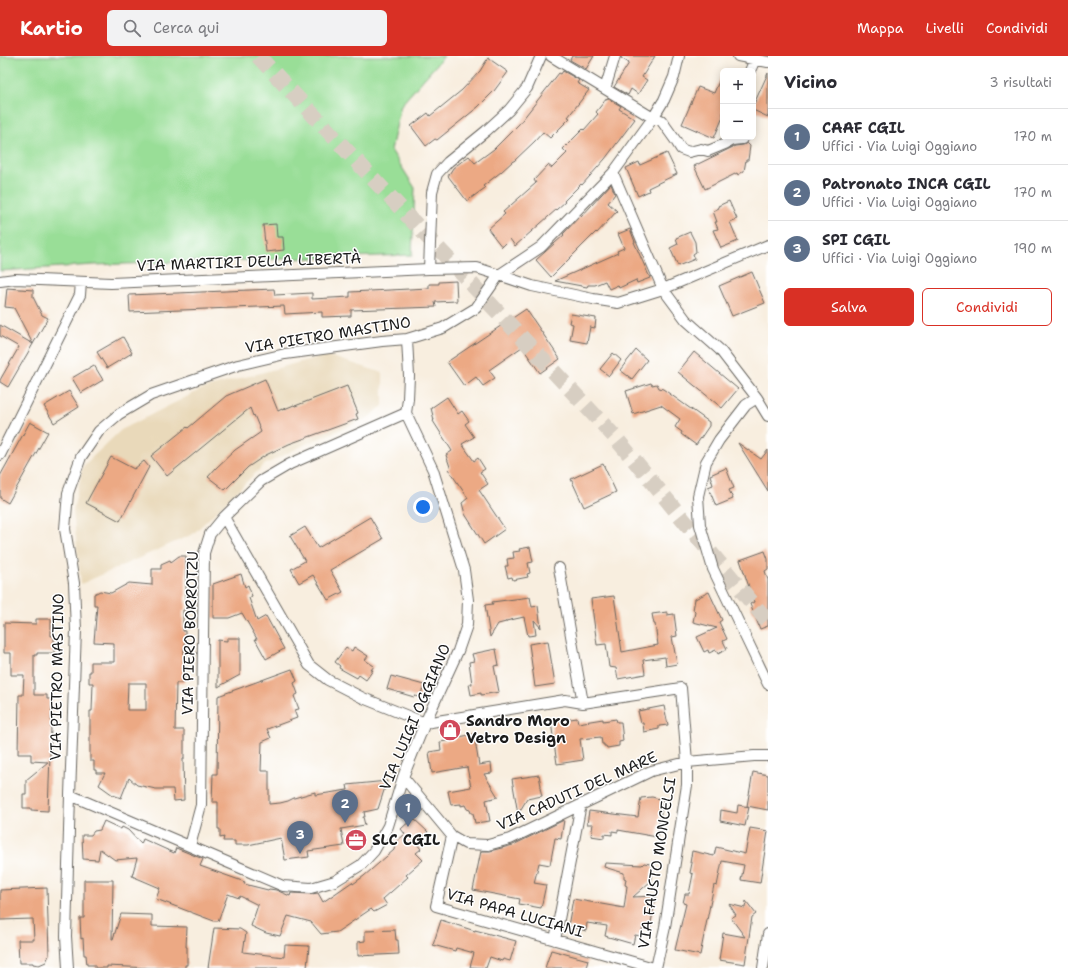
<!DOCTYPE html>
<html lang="it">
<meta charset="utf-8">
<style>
:root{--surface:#fff;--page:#f2f2f3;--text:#2b2b33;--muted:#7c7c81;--line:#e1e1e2;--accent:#d93025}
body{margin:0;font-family:"Shantell Sans",sans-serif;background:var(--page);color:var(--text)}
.controls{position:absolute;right:12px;top:12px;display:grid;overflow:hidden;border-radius:6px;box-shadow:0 2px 10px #0003}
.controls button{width:36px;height:36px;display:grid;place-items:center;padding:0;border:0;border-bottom:1px solid var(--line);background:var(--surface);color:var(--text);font:20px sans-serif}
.you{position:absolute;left:423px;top:451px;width:14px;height:14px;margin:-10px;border:3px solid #fff;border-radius:50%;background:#1a73e8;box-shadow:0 0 0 6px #1a73e833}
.badge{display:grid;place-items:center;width:26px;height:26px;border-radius:50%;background:var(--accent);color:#fff;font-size:13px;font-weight:700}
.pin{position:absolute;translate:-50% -33px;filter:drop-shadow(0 1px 2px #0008)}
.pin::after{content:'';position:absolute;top:21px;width:14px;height:12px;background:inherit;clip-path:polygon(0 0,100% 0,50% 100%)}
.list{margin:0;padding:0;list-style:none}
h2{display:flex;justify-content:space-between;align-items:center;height:52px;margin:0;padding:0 16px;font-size:17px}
h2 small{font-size:13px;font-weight:400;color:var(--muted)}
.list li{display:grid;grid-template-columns:26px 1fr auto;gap:12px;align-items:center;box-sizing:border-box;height:56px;padding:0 16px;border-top:1px solid var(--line)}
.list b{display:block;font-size:15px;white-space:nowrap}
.list p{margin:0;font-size:13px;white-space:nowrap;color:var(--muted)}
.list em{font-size:13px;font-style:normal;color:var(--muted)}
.actions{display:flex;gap:8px;padding:12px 16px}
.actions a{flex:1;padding:9px 0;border:1px solid var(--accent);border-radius:6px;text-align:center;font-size:14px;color:var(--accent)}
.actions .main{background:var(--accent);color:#fff}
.icon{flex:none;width:22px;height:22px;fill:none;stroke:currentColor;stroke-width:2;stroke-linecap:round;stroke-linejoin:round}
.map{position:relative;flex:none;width:768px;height:912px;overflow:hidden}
header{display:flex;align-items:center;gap:24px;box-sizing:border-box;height:56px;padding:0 20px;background:var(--accent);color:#fff}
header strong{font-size:19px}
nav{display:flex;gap:22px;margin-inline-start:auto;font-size:14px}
.search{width:280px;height:36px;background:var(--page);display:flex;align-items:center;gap:10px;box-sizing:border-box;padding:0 14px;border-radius:6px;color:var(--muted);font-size:15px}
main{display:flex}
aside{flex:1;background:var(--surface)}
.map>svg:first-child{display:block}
.built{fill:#e9d9ba}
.green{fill:#99de97;stroke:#5a7d5a}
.building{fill:#eca984;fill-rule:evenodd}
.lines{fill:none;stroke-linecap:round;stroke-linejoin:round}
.primary-tunnel{stroke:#d7cec2;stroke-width:16;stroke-dasharray:16 8;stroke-linecap:butt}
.street-casing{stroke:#696660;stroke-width:12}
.street{stroke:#fff;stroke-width:10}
.labels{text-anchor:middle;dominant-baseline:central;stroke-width:3;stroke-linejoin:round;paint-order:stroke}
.street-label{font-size:15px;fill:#1c1c1c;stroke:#fff}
.poi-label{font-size:15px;font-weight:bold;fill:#1c1c1c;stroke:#fff;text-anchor:start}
</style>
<header>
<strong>Kartio</strong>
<div class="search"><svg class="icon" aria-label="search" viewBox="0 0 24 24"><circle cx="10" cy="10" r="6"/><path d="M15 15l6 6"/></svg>Cerca qui</div>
<nav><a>Mappa</a><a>Livelli</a><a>Condividi</a></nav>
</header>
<main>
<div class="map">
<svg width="768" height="912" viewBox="0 0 768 912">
<rect width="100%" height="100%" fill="#fff"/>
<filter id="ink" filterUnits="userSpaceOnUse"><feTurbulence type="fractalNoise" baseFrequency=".025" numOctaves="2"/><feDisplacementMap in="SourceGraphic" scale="8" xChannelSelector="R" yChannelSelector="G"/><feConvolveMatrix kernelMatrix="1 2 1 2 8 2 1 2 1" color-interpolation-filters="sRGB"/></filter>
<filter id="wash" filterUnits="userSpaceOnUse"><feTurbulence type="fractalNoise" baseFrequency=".012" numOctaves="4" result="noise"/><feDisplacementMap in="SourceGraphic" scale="16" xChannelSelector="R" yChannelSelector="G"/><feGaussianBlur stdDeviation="0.9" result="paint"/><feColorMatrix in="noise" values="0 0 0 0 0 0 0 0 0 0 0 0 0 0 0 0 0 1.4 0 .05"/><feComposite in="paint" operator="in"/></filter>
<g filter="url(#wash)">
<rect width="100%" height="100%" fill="#f8eedf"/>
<path class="built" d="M 326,299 L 383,317 L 383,350 L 368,362 L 308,387 L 264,409 L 193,478 L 81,528 L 73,455 L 83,410 L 121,374 L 202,333 Z"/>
<path class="green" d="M 0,0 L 444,0 L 401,49 L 391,94 L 415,132 L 412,199 L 93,209 L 0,215 Z"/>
<g id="blocks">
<path class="building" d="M 572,0 L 594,0 L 586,13 L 570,4 Z
M 621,0 L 655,0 L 642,21 L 647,24 L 638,38 L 631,33 L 628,39 L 614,31 L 629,7 L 621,2 Z
M 488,2 L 508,16 L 494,35 L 478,51 L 437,84 L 435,83 L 426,90 L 411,70 L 428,57 L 430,60 L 462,34 L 480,15 Z
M 563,15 L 579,24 L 577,27 L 589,34 L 568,61 L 570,62 L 550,82 L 543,76 L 535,85 L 514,105 L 513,105 L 501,116 L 483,130 L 485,132 L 467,145 L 448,120 L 453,112 L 469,100 L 475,107 L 494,93 L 519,68 L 559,17 L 561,18 Z
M 723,16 L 723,61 L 714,82 L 682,68 L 698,31 L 714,37 Z
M 768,17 L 768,61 L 753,54 L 753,50 Z
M 607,42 L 621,50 L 619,53 L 635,63 L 605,103 L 582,129 L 581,128 L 564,145 L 565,146 L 515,190 L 510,183 L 502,191 L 488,173 L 505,158 L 503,156 L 536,127 L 534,124 L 548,109 L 552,112 L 567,97 L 563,93 L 583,73 L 584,74 L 598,58 L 596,56 Z
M 747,87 L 750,90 L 748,104 L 746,104 L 744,115 L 738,119 L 737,117 L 705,133 L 694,110 L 735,90 L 743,89 Z
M 667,97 L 677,118 L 648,132 L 649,135 L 638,140 L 626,112 L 639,106 L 640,109 Z
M 611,128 L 615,138 L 608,147 L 617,155 L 597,177 L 596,176 L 551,221 L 536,204 L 564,179 L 563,178 L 580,160 L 581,161 Z
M 729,145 L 737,163 L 730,166 L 738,185 L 721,192 L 713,174 L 718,173 L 715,166 L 717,166 L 713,155 L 719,152 L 718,150 Z
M 276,168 L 277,181 L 283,181 L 284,194 L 266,196 L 263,169 Z
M 630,173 L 635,186 L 634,186 L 650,222 L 637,227 L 636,224 L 619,232 L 618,229 L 609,233 L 605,225 L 595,229 L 588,229 L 587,231 L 555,225 L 618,197 L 617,195 L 624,192 L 618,178 Z
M 690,176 L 695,186 L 696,196 L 693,198 L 695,203 L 678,210 L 670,192 L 678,188 L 676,182 Z
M 752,216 L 765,247 L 732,260 L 719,230 Z
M 456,225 L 457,245 L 435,246 L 436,251 L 351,254 L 351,260 L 322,261 L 322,256 L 285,258 L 284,250 L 130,256 L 129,239 L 274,233 L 275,239 L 312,237 L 312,243 L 350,241 L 350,236 L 429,232 L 429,228 L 439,228 L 439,226 Z
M 7,232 L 33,234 L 33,241 L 42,259 L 48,262 L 33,288 L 14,252 L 5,251 Z
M 526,253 L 560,303 L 540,317 L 522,291 L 489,314 L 495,322 L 483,330 L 476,321 L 464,330 L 447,306 Z
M 571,258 L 596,262 L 595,272 L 590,271 L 587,287 L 570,284 L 573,268 L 569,267 Z
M 0,269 L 33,288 L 8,331 L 0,326 L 0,324 L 19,291 L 0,280 Z
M 123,281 L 132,297 L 107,312 L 97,296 Z
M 636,294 L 647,304 L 632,323 L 620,314 Z
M 694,296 L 738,333 L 722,352 L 678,316 Z
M 613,297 L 621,304 L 609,320 L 600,313 Z
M 94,309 L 103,324 L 81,337 L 72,322 Z
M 265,323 L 278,355 L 282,353 L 282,354 L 294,349 L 295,350 L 347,330 L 358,357 L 356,358 L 358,363 L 289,388 L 266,399 L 248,411 L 225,434 L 208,421 L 216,412 L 235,394 L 261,376 L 254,359 L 253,360 L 250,352 L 167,420 L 151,400 L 187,371 L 188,372 L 226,340 Z
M 651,327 L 652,329 L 657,328 L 659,332 L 663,333 L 709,366 L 709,370 L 696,389 L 681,378 L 682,376 L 675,371 L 680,363 L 661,349 L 633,358 L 626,335 Z
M 69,335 L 79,351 L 54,367 L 44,350 Z
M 447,341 L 458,358 L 462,355 L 469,365 L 465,368 L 474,381 L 462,388 L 474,405 L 478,402 L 485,413 L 480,416 L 488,428 L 479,434 L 505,473 L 484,488 L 465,458 L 462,447 L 468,442 L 448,413 L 450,411 L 446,399 L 452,395 L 433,365 L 434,364 L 431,352 Z
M 30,366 L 48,376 L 8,447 L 0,442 L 0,420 Z
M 738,387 L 761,403 L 768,394 L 768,435 Z
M 111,401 L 134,413 L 144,405 L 149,411 L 120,465 L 86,447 Z
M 603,408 L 616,436 L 584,451 L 571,423 Z
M 726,412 L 734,432 L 729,434 L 733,443 L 716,450 L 708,431 L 713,429 L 710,419 Z
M 370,461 L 383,483 L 330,514 L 343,536 L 328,544 L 313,519 L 299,527 L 291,513 L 305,505 L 290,480 L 305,471 L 318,492 Z
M 530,491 L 533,506 L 528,507 L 530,517 L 527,518 L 528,521 L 513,524 L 512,521 L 508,522 L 505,510 L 508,510 L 507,503 L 514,502 L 513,496 L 520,495 L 519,493 Z
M 765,495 L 768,503 L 768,513 L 765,515 L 768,524 L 768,570 L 760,573 L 750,548 L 754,546 L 740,504 Z
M 179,500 L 186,500 L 186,554 L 183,554 L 183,575 L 185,575 L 185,592 L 184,592 L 184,627 L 176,627 L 175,674 L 184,674 L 184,703 L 183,703 L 184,744 L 174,745 L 173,733 L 156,733 L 137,729 L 129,722 L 121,742 L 113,739 L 99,729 L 105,717 L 96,717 L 96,714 L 94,714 L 94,705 L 90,705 L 90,655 L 92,655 L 93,627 L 89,627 L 89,616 L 91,616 L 91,606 L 114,606 L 114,587 L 94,586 L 97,549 L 94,549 L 94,538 L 100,535 L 111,537 L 129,527 L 152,529 L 152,513 L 161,513 L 161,508 L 170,504 L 171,506 ZM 128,627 L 146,627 L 146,654 L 127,654 Z
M 241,518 L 245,531 L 248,529 L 252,540 L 249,542 L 257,565 L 266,560 L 284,593 L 266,603 L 255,583 L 257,583 L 242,557 L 229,562 L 213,562 L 213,528 Z
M 709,536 L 722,564 L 719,566 L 727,583 L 723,585 L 727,593 L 718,598 L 716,594 L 709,597 L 708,594 L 704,596 L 697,581 L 717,572 L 693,566 L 695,556 L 693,554 L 695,543 Z
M 614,540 L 622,596 L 658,589 L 655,568 L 654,568 L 652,558 L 667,556 L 667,559 L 674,558 L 677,580 L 672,581 L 677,608 L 666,610 L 665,601 L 643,604 L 645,618 L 618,623 L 616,612 L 609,611 L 606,588 L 597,589 L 591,543 Z
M 530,541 L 532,551 L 538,550 L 541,572 L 534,564 L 536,579 L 528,580 L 524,561 L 506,565 L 506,566 L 498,568 L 490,581 L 485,549 L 493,548 L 492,546 Z
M 36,563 L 51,563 L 51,580 L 54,580 L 54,597 L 37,597 L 37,599 L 34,599 L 34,639 L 47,639 L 47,643 L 52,643 L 48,755 L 31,754 L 31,752 L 23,752 L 23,738 L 26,738 L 26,724 L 48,706 L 31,705 L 31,698 L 18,698 L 19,639 L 23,639 L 24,619 L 11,619 L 11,597 L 4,597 L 4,567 L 36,568 Z
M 227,582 L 240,582 L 240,619 L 218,631 L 218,584 L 227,585 Z
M 548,585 L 555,628 L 535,631 L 529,588 Z
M 346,591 L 352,595 L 354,591 L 368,600 L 365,604 L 374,610 L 371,614 L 373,614 L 366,624 L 359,619 L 357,622 L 339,612 L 340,610 L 335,606 Z
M 496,593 L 499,609 L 494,610 L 499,636 L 481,639 L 481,637 L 471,639 L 469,628 L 472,628 L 469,606 L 474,605 L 472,598 Z
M 292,613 L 297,625 L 294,627 L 298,638 L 294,640 L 299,653 L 294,654 L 297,662 L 267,673 L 271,682 L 262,686 L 261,715 L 269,715 L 269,748 L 280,747 L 288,745 L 294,742 L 315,736 L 315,739 L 348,734 L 347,729 L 387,725 L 378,753 L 364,756 L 365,761 L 363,761 L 365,769 L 341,773 L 344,790 L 308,795 L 309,801 L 285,804 L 281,782 L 248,789 L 235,789 L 235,785 L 223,785 L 224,781 L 220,782 L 220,773 L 218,773 L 218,746 L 212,746 L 213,718 L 217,718 L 218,640 Z
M 391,620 L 424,629 L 420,641 L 415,640 L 414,641 L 387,633 Z
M 664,650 L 668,669 L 659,670 L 659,673 L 644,676 L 643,667 L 641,667 L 638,655 Z
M 577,662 L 578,667 L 603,663 L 603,665 L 616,663 L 617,666 L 621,666 L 623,685 L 619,686 L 619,690 L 607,692 L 606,690 L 604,690 L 604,688 L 602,688 L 601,681 L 580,683 L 583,704 L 557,708 L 551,666 Z
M 474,678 L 479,709 L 491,707 L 492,717 L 484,718 L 498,741 L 486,744 L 490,765 L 475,767 L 473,757 L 471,757 L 470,754 L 467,753 L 465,749 L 461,750 L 461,748 L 451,749 L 448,735 L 471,731 L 467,711 L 432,717 L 429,696 L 441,694 L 440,686 L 454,684 L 454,682 Z
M 753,716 L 768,719 L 768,754 L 747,750 Z
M 539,719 L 541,730 L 540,732 L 542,740 L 527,743 L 518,758 L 512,723 Z
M 652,741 L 663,744 L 657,781 L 618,774 L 618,776 L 612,775 L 612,779 L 604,778 L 604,782 L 591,780 L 593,768 L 587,768 L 589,755 L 638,761 L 641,742 Z
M 738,749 L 749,751 L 745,770 L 720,765 L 721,754 L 737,757 Z
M 413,762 L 428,776 L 423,781 L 424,782 L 417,788 L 421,793 L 416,797 L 423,804 L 406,819 L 408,821 L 383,843 L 387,849 L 374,856 L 371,853 L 337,876 L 321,878 L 311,866 L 288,860 L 280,880 L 266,877 L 251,870 L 258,849 L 240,840 L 239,842 L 228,838 L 218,865 L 214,865 L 156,843 L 160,832 L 132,820 L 137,802 L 115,804 L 100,793 L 98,804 L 83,803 L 82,779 L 91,779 L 94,775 L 100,774 L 104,765 L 121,773 L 122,771 L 128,774 L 141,788 L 143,783 L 174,797 L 176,792 L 203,803 L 200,810 L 245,826 L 244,828 L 268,834 L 269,833 L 276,834 L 290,840 L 291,837 L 311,838 L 318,837 L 323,846 L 352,826 L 353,828 L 364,820 L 394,794 L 395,787 L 405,778 L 401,773 Z
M 564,764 L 561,783 L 555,782 L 550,809 L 539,807 L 534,827 L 546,829 L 541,852 L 519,848 L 520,843 L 473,834 L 481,795 L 490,795 L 513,789 Z
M 750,772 L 768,775 L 760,827 L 741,824 L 744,809 L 722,805 L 717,830 L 714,829 L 700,899 L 675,894 L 686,848 L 683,847 L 685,838 L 689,838 L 693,818 L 690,817 L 692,807 L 690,807 L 692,795 L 714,800 L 716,791 L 745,798 Z
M 605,807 L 642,809 L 644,807 L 650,808 L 653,811 L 652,815 L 651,817 L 651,825 L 633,841 L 656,840 L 650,872 L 643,871 L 641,880 L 635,879 L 633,888 L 605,880 L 607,870 L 587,867 L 586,875 L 568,870 L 573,843 L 624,852 L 627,830 L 625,829 L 626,823 L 624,822 L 624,817 L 604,811 Z
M 84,824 L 113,824 L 112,883 L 113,883 L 121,858 L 152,859 L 152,870 L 187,871 L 186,891 L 187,891 L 187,909 L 185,909 L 185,912 L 150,912 L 107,910 L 107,912 L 95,912 L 95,909 L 87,909 L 86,899 L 84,899 L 83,882 L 81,883 L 80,862 L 84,862 Z
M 47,832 L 49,899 L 46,906 L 39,909 L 33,908 L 33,907 L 19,907 L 18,884 L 34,884 L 33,863 L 0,864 L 0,834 Z
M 746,845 L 756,858 L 752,861 L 745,908 L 719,904 L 723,877 L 745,881 L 731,862 L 736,859 L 729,848 L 745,852 Z
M 441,864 L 475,875 L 475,874 L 516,885 L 510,905 L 503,903 L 502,905 L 490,901 L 486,912 L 470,911 L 474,897 L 456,892 L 455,895 L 433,889 Z
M 214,872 L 240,873 L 246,877 L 243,896 L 284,901 L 285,889 L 309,890 L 307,912 L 208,912 Z
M 395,874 L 396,884 L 398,884 L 399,898 L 358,900 L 358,886 L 365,885 L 365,875 Z
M 551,894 L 588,904 L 586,912 L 545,912 Z"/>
</g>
</g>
<g filter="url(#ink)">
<use href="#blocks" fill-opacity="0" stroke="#696660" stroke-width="1"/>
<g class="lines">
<path class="primary-tunnel" d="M 258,0 L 615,381 L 768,566"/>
<g class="street-casing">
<path id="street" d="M 551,0 L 653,62 L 661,64 L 676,85 L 681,93 L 689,96 L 701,93 L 708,95 L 725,88 L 732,84 L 742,83
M 738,0 L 768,6
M 750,15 L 755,3
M 605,33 L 615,0
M 613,117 L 663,233 L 686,264 L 720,294 L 757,342 L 768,360
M 429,213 L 432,136 L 437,118 L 448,106 L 486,75 L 509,54 L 527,32 L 541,0
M 0,225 L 15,223 L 111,227 L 429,213 L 477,212 L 499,219 L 532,230 L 593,243 L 618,247 L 663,233 L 768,189
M 757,342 L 746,349 L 719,384 L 706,406 L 698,440 L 700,469 L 713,513 L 768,628
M 0,399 L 80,239 L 81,226
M 224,461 L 309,609 L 328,624 L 363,642 L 425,667 L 565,644 L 583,647 L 681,632 L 687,706 L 687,729 L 665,871 L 656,912
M 559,512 L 583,647
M 403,721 L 452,780 L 466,788 L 488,789 L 510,783 L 651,715 L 687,706 L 754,700 L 768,700
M 70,739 L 283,830 L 311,832 L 335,825 L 361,809 L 374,795 L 388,770 L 403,721 L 425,667 L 458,595 L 467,569 L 468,544 L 464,514 L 433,414 L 406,357 L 408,343 L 409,320 L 407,283
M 452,780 L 436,850 L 654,912
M 190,790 L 201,749 L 204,497 L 210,478 L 224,461 L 261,425 L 290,408 L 406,357
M 555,884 L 581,748
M 68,912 L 66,880 L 70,739 L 76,574 L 74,527 L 65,473 L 68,437 L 81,401 L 99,375 L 119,358 L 151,339 L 238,309 L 285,298 L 382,285 L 407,283 L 443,272 L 476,252 L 499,219 L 541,191 L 613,117 L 653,62 L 664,44 L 674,21 L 679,0
M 763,912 L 768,878"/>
</g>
<use href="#street" class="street"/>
</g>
</g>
<defs>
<g id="shop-disc" transform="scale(1.15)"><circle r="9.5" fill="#d1495b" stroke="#fff"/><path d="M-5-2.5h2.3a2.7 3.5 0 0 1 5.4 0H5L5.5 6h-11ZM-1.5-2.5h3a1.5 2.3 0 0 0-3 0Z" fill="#fff"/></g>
<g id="office-disc" transform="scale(1.15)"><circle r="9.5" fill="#d1495b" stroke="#fff"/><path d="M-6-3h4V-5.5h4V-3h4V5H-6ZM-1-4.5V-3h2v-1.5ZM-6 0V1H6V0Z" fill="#fff"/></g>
</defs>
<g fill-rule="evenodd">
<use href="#shop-disc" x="450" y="674"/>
<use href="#office-disc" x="356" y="784"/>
</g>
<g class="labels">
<g class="street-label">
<text transform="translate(249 206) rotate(-2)">VIA MARTIRI DELLA LIBERTÀ</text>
<text transform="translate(328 279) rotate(-9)">VIA PIETRO MASTINO</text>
<text transform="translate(190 577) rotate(-88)">VIA PIERO BORROTZU</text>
<text transform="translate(57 621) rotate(-89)">VIA PIETRO MASTINO</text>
<text transform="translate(415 661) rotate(-67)">VIA LUIGI OGGIANO</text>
<text transform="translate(577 735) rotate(-24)">VIA CADUTI DEL MARE</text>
<text transform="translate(657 807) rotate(-81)">VIA FAUSTO MONCELSI</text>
<text transform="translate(515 857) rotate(16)">VIA PAPA LUCIANI</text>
</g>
<g class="poi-label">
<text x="466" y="665">Sandro Moro<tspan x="466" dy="17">Vetro Design</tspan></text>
<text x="372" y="784">SLC CGIL</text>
</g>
</g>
</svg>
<div class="controls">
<button>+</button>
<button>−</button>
</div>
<div class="you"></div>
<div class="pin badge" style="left:408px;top:771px;background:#5c6f8a">1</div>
<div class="pin badge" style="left:345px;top:767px;background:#5c6f8a">2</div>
<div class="pin badge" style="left:300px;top:798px;background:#5c6f8a">3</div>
</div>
<aside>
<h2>Vicino<small>3 risultati</small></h2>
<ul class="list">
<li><span class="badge" style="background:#5c6f8a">1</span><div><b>CAAF CGIL</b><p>Uffici · Via Luigi Oggiano</p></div><em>170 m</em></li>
<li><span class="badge" style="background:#5c6f8a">2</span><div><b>Patronato INCA CGIL</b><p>Uffici · Via Luigi Oggiano</p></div><em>170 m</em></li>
<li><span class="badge" style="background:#5c6f8a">3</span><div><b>SPI CGIL</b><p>Uffici · Via Luigi Oggiano</p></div><em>190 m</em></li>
</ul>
<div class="actions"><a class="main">Salva</a><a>Condividi</a></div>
</aside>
</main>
